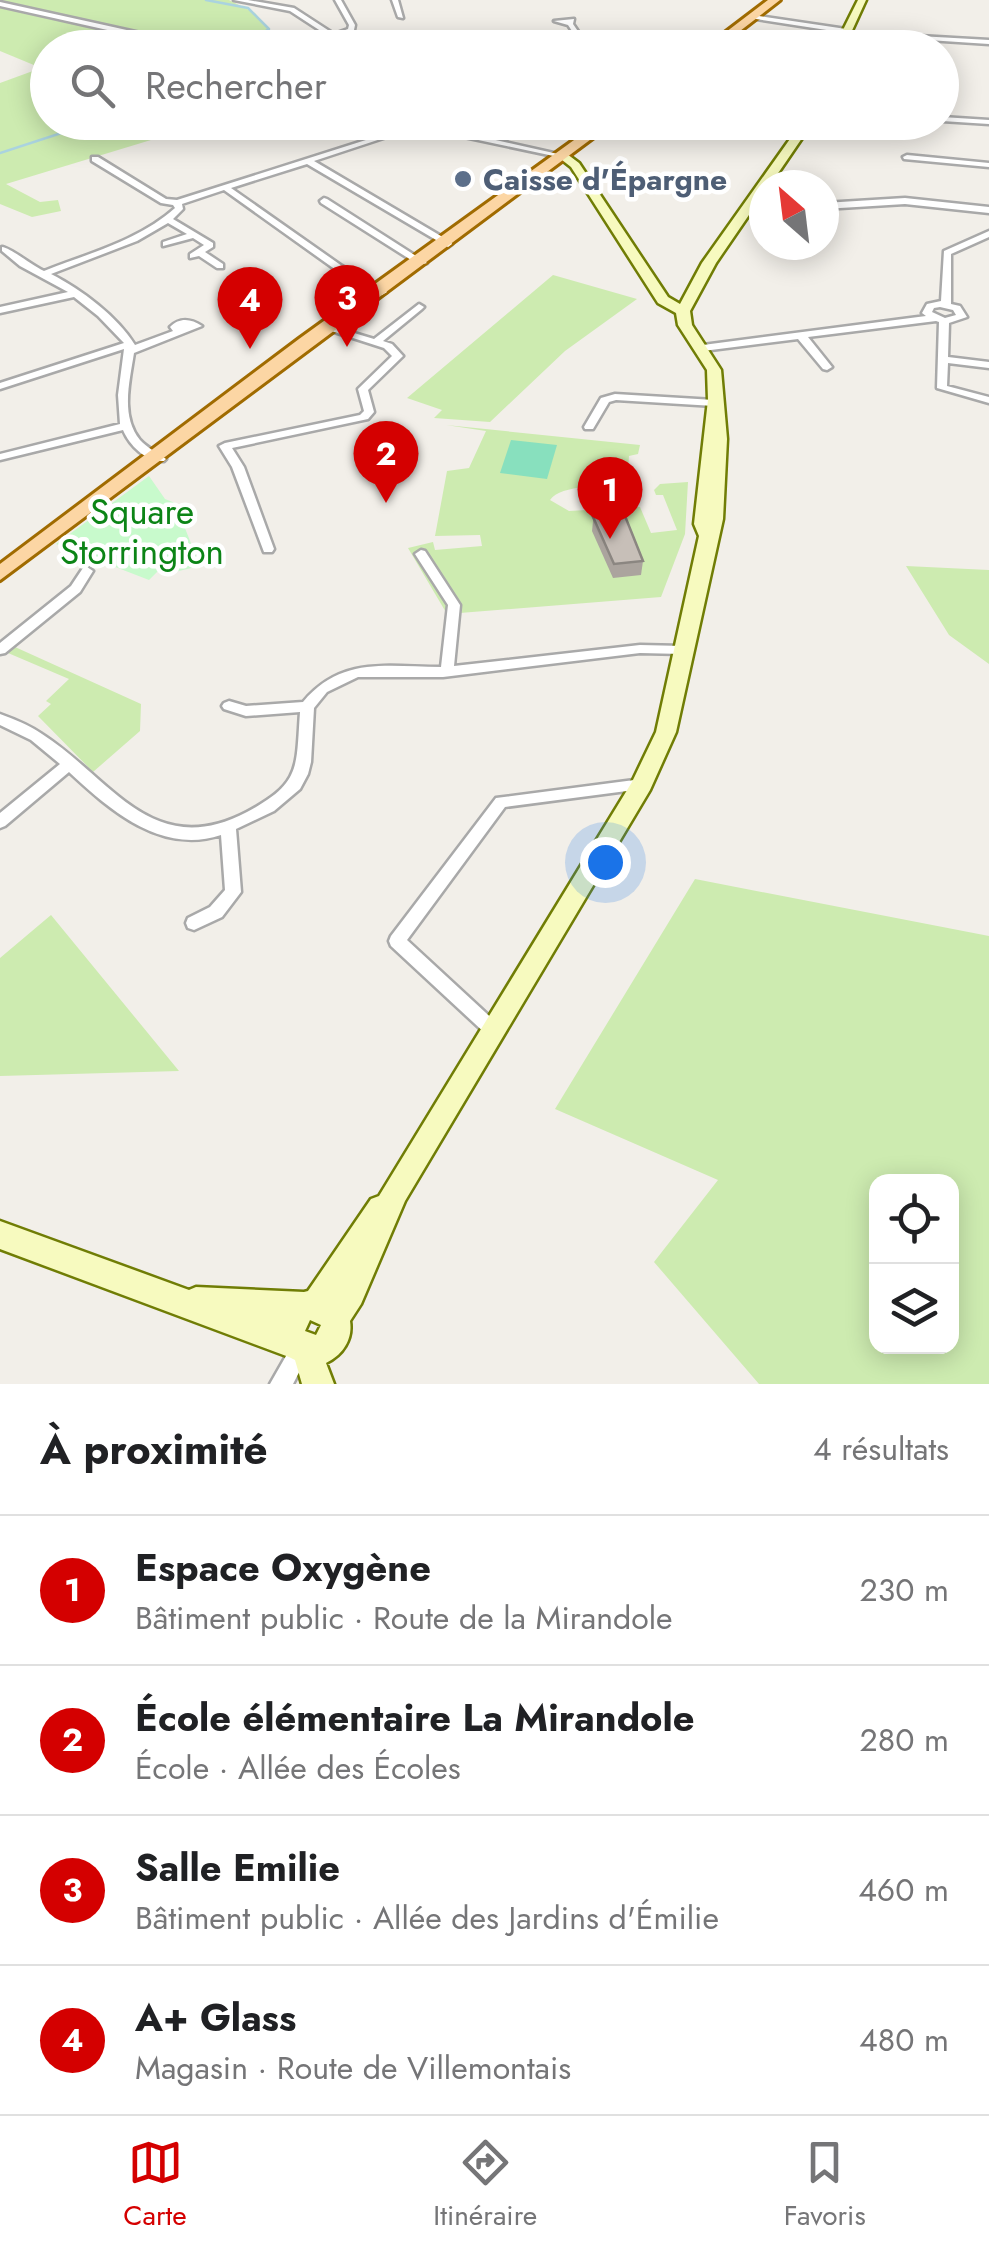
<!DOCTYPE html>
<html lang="fr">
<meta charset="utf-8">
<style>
:root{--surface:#fff;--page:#f6f6f6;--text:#202124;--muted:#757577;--line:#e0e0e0;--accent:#d40000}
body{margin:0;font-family:Jost,sans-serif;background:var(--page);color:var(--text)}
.controls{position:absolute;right:30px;bottom:30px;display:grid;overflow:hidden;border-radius:20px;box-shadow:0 5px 25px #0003}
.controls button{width:90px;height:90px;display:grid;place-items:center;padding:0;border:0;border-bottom:2px solid var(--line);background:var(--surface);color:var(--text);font:50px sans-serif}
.compass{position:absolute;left:749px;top:170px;width:90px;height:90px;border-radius:50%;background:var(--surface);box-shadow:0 5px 25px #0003;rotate:332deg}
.you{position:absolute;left:605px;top:862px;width:35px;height:35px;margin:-25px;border:8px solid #fff;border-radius:50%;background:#1a73e8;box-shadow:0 0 0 15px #1a73e833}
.badge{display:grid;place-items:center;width:65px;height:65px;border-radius:50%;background:var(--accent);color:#fff;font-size:32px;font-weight:700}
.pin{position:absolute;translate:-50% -82px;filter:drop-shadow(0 2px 5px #0008)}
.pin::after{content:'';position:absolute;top:52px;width:35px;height:30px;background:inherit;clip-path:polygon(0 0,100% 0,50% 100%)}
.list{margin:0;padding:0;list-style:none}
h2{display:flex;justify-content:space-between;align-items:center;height:130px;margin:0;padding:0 40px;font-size:42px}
h2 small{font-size:32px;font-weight:400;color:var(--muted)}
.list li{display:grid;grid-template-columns:65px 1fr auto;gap:30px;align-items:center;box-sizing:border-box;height:150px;padding:0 40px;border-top:2px solid var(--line)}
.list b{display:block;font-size:38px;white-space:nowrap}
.list p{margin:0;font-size:32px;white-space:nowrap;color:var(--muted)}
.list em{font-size:32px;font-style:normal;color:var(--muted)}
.icon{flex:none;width:55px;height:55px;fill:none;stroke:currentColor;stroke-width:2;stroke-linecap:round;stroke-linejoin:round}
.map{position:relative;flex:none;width:989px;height:1384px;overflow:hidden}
.search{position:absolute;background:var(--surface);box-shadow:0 5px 25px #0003;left:30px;right:30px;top:30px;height:110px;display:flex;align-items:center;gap:25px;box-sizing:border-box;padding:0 35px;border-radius:55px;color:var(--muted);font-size:38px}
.sheet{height:730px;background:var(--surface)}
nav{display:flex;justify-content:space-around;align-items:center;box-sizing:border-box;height:140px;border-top:2px solid var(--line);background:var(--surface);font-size:28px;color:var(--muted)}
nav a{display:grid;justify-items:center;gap:5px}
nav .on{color:var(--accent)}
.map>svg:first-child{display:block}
.grass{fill:#cdebb0;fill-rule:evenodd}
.park{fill:#c8facc}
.pitch{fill:#88e0be}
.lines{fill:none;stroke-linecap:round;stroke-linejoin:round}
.stream{stroke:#aad3df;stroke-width:2.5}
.street-casing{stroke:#a9a9a9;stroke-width:5}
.secondary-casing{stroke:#707d05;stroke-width:5}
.primary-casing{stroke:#a06b00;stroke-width:6}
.street{fill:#fff;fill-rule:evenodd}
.secondary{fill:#f7fabf;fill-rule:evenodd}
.primary{fill:#fcd6a4;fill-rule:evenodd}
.wall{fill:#aba49e}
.building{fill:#c7bfb8;stroke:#8b8681;stroke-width:2.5}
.service-dot{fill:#5c6f8a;stroke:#fff;stroke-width:4}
.labels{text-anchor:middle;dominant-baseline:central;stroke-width:9;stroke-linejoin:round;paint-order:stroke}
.far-service-label{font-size:30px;font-weight:bold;fill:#4e5e75;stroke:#fff;text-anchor:start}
.park-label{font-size:35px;fill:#0c8416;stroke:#fff}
</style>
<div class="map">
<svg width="989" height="1384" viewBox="0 0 989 1384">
<rect width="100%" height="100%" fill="#f2efe9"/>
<path class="grass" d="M 0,0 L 229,0 L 255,13 L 271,32 L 243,47 L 48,48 L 48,122 L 207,123 L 6,184 L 40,202 L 58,200 L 61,211 L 32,217 L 0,204 L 0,83 L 41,68 L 0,51 Z
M 553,275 L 637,299 L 565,351 L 490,422 L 434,418 L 442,410 L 407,398 Z
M 446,425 L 640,445 L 638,454 L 629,456 L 627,485 C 606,486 561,484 550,500 L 569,511 L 640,507 L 651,533 L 677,530 L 663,495 L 656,495 L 654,490 L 660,484 L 688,482 L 685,534 L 661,597 L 447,614 L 408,548 L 433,542 L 435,550 L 482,546 L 480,535 L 435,536 L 447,471 L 469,468 L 486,431 Z
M 906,566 L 989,570 L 989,664 L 949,635 Z
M 15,647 L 141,704 L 140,731 L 93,772 L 38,716 L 51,704 L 46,701 L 69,679 L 8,653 Z
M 695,879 L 989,936 L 989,1384 L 759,1384 L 654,1262 L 718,1180 L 555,1109 ZM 876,1182 L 952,1182 L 952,1346 L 876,1346 Z
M 51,915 L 179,1071 L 0,1076 L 0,958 Z"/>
<path class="park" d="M 149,476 L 165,499 L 175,503 L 200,566 L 166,574 L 158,571 L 149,580 L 56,544 Z"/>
<path class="pitch" d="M 511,440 L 557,445 L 547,479 L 500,473 Z"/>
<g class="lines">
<path class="stream" d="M 206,0 L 248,8 L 269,29 L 238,48
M 0,153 L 95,122"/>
<g class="street-casing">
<path id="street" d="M 234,0 L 248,0 L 294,8 L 334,34 L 348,29 L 349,25 L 335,0 L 341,0 L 355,25 L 354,30 L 338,37 L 342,40 L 341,48 L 335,48 L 336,41 L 290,11 Z
M 392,0 L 398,0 L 403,18 L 398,17 Z
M 0,2 L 199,46 L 202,48 L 188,48 L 0,6 Z
M 752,15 L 846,29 L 849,31 L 846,33 L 750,18 Z
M 574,19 L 573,24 L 588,46 L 714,43 L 717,45 L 691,48 L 571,48 L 582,46 L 568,25 L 554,21 Z
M 884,34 L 989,40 L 989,44 L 882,37 Z
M 942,117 L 989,120 L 989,124 L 942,121 Z
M 405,122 L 416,122 L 567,156 L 563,158 L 417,127 L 314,161 L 451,242 L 452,244 L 448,247 L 307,164 L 231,188 L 342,266 L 385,290 L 387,292 L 382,295 L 336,270 L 224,190 L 182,204 L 183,209 L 173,219 L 213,243 L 213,247 L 205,252 L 223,264 L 223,268 L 217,268 L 199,256 L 190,258 L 190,254 L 204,245 L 193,238 L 163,246 L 163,242 L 187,234 L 168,223 L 137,241 L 51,274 C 82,290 117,316 135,345 L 173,331 L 170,327 C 180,317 191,319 202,326 L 134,353 C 130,380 120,416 140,440 C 147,448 157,452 166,459 L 164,461 C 146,462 130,446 123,430 L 0,460 L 0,454 L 120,424 L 118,395 L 124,349 L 0,389 L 0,383 L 124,343 L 98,316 L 74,297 L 0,313 L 0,307 L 68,292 L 20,266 L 2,251 L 2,247 C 11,248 31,265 44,271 C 89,253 138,241 175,208 L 173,205 L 161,203 L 92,161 L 92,157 L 98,157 L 166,199 L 177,200 L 410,126 Z
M 907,155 L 989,163 L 989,167 L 904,159 L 903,157 Z
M 324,198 L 327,199 L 427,263 L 419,265 L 321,203 L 320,201 Z
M 905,198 L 989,207 L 989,213 L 905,204 L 824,209 L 824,203 Z
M 989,231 L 989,237 L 951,254 L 951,304 L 960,306 L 967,317 L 949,323 L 948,357 L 989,362 L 989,368 L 948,363 L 947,386 L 989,397 L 989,403 L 937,388 L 939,322 L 936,321 L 808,337 L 832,367 L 827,370 L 823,369 L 798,339 L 703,351 L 698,348 L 703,345 L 926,316 L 922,313 L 927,304 L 941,301 L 944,251 ZM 940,307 L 953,310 L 956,315 L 945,318 L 932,312 L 934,308 Z
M 419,304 L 424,307 L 422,309 L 383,341 L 392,344 L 403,356 L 368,390 L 374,412 L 368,419 L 232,448 L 244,467 L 274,549 L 272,552 L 264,552 L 232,467 L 219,446 L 225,443 L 360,415 L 364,411 L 358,389 L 392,356 L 384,348 L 319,327 L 324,324 L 374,339 Z
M 615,394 L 714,400 L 719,403 L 714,406 L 616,400 L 609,402 L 593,429 L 585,429 L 584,427 L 601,398 Z
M 421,550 L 425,551 L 460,605 L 454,666 L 640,645 L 683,646 L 690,650 L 683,654 L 640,653 L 443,677 L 358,677 L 327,692 L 314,708 L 311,762 L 308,774 L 300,789 L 274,811 L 236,829 L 241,892 L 222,917 L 194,930 L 188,928 L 186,923 L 188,918 L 210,907 L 225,890 L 221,835 C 161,855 110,810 69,772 L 5,826 L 0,828 L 0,813 L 60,764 L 31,740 L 0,725 L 0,714 C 14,719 29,725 42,734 C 111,778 152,862 247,812 C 301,783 296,769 300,712 L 246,716 L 224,709 L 222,706 L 224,703 L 229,701 L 246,706 L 303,702 C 342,656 386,667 441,667 L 448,605 L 415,554 Z
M 87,567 L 93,571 L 80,592 L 5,653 L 0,654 L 0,643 L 71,586 L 83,568 Z
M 642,779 L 647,780 L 649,784 L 647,788 L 642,789 L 505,807 L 407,940 L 499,1025 L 502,1030 L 499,1035 L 493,1038 L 487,1035 L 391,946 L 389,941 L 391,936 L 496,798 Z
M 301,1339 L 308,1342 L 311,1349 L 293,1384 L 270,1384 L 294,1342 Z"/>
</g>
<g class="secondary-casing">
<path id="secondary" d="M 858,0 L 866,0 L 844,48 L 834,48 Z
M 802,122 L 813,122 L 770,185 L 764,185 L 764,193 L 716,263 L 690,311 L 692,325 L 721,370 L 727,439 L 723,519 L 676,732 L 650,790 L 405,1201 L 361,1304 L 350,1321 C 353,1339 343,1355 326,1363 L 334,1384 L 302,1384 L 295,1360 L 289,1357 L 0,1249 L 0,1221 L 189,1290 L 196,1287 L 304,1292 L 308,1291 L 371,1199 L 379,1196 L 632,782 L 656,732 L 699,536 L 694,524 L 708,400 L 707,370 L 678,325 L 676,313 L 658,303 L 571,167 L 557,156 L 567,154 L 579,163 L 668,297 L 680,304 L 702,263 ZM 310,1320 L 321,1325 L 316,1335 L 305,1331 Z"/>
</g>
<g class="primary-casing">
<path id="primary" d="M 768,0 L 780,0 L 718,48 L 705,48 Z
M 599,122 L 614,122 L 0,580 L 0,564 L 299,339 Z"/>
</g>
<use href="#street" class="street"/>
<use href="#secondary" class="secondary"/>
<use href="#primary" class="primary"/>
</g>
<path class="wall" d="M 595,503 L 643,561 L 641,575 L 613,578 L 592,531 Z"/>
<path class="building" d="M 619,501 L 643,561 L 614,564 L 593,517 L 599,517 L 595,503 Z"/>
<circle class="service-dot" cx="463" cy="179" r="10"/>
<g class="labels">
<g class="far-service-label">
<text x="483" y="179">Caisse d'Épargne</text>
</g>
<g class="park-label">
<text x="142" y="512">Square<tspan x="142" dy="40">Storrington</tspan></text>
</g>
</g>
</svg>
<div class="controls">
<button><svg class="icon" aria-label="locate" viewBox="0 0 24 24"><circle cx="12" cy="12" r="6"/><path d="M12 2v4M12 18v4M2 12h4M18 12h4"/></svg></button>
<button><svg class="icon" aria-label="layers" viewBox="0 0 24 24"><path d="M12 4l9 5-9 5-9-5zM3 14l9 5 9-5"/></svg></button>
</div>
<svg class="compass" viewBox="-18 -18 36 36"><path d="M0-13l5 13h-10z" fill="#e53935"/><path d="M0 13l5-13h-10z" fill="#757577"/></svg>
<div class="you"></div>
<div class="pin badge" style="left:610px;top:539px">1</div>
<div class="pin badge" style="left:386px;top:503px">2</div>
<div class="pin badge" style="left:347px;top:347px">3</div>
<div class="pin badge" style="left:250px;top:349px">4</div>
<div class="search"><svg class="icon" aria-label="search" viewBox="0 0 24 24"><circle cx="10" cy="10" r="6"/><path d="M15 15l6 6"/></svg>Rechercher</div>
</div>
<section class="sheet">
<h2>À proximité<small>4 résultats</small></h2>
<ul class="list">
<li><span class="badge">1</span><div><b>Espace Oxygène</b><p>Bâtiment public · Route de la Mirandole</p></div><em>230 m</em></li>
<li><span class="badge">2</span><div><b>École élémentaire La Mirandole</b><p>École · Allée des Écoles</p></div><em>280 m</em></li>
<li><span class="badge">3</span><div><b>Salle Emilie</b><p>Bâtiment public · Allée des Jardins d'Émilie</p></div><em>460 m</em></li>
<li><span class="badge">4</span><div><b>A+ Glass</b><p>Magasin · Route de Villemontais</p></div><em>480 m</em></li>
</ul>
</section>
<nav>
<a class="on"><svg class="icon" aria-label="map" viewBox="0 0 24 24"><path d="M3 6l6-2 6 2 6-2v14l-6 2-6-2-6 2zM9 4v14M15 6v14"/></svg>Carte</a>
<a><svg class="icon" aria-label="directions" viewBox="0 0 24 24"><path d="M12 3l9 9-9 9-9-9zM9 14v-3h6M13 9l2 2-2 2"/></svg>Itinéraire</a>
<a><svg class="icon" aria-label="saved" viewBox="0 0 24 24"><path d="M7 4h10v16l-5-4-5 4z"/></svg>Favoris</a>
</nav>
